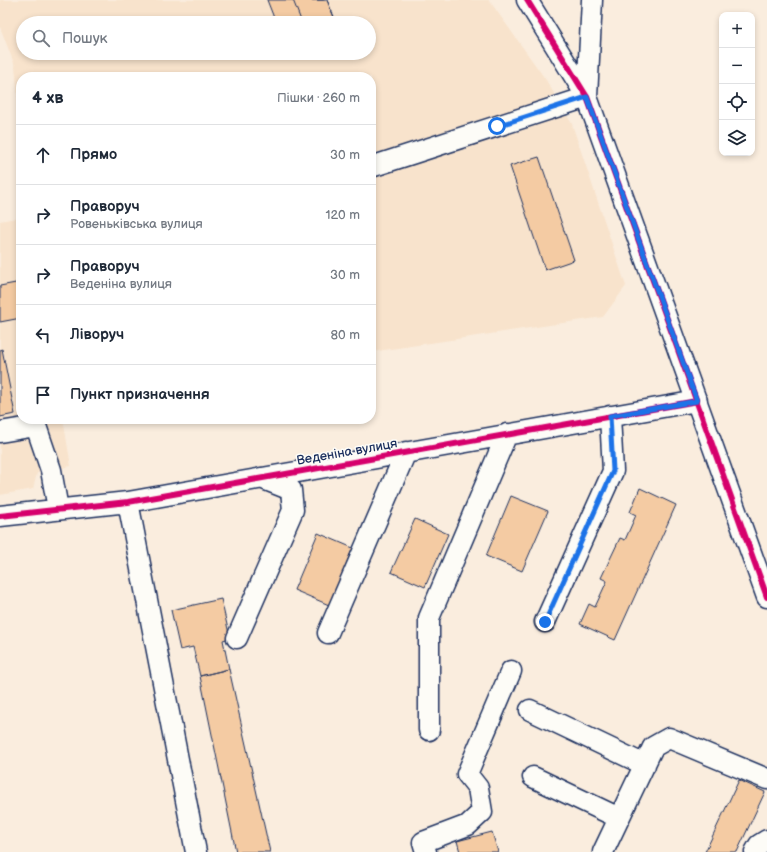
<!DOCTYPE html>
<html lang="uk">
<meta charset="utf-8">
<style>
:root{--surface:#fff;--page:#f2f2f3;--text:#1f2937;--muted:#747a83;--line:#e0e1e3}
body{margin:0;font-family:"Balsamiq Sans",sans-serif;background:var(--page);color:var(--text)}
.controls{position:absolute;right:12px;top:12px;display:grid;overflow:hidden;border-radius:8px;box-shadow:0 2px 6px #0003}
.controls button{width:36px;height:36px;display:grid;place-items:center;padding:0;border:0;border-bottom:1px solid var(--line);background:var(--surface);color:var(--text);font:20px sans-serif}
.stop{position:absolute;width:12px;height:12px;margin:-9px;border:3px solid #1a73e8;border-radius:50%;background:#fff}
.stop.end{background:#1a73e8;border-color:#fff;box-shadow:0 1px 4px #0008}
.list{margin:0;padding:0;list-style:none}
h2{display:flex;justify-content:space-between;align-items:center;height:52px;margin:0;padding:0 16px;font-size:17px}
h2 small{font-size:13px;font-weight:400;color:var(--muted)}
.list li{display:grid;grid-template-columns:26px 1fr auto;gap:12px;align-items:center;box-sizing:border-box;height:60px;padding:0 16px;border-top:1px solid var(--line)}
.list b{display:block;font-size:15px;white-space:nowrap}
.list p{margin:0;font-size:13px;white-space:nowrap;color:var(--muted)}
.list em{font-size:13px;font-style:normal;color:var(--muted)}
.icon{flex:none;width:22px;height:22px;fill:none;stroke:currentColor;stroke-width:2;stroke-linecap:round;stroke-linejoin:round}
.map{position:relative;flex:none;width:767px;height:852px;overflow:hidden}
.search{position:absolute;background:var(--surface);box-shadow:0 2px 6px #0003;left:16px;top:16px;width:360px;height:44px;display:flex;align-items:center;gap:10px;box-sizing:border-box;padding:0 14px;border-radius:22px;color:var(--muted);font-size:15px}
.panel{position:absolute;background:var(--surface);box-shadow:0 2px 6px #0003;left:16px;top:72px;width:360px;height:352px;border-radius:16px}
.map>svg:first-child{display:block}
.built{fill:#f8e3cc;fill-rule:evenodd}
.building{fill:#f4cba3;stroke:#1b2f5e}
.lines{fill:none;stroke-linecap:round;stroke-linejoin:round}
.minor-casing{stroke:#1b2f5e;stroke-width:23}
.minor{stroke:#fdfcf7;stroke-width:20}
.cycleway-casing{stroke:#fdfcf7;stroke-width:8}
.cycleway{stroke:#d6006c;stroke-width:6}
.route{stroke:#1a73e8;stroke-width:5}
.labels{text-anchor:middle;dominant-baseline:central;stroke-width:3;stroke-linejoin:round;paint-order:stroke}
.street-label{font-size:13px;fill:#1b2f5e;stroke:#fdfcf7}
</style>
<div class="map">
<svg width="767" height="852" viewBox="0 0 767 852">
<rect width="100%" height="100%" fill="#faedde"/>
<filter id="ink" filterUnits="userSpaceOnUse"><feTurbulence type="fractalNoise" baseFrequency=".025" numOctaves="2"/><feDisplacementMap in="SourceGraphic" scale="8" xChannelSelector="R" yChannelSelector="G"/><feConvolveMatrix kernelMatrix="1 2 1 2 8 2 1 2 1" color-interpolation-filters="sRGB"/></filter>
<g filter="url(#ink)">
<path class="built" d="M 0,0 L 489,0 L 546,80 L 572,124 L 626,286 L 603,317 L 371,352 L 371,77 L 21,77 L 21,132 L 15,66 L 0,27 ZM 23,23 L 369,23 L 369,53 L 23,53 Z
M 21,217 L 21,419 L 63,419 L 71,466 L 37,473 L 33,489 L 0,495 L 0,221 Z"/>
<path class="building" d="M 267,0 L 327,0 L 334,17 L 318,23 L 276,23 Z
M 293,0 L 327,0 L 334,17 L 318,23 L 302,23 Z
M 539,157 L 574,260 L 545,270 L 510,166 Z
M 21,282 L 21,318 L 0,322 L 0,286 Z
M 2,349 L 15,414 L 0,417 L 0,350 Z
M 640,488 L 676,505 L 615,640 L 580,624 L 589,604 L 595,607 L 607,581 L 601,578 L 620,538 L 625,540 L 636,515 L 630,512 Z
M 511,496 L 548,511 L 522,571 L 486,556 Z
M 415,519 L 448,534 L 425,587 L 391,572 Z
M 318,533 L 353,548 L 329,605 L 294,590 Z
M 221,599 L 230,638 L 223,640 L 229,669 L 200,676 L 193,647 L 180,650 L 171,610 Z
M 229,669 L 270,852 L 236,852 L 200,676 Z
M 739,780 L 765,792 L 737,852 L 705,852 Z
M 492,832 L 498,852 L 460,852 L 457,841 Z"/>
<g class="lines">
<g class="minor-casing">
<path id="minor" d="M 527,0 L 587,97 L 767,597
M 587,97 L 592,0
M 371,167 L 587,97
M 0,432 L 36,426 L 51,470 L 58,509
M 128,502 L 196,852
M 0,516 L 128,502 L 697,401
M 545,622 L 613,471 L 610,416
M 328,633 L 406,452
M 237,638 L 293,510 L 291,490 L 261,478
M 530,710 L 645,765
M 429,730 L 429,618 L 507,434
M 533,777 L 619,818
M 426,852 L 423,842 L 468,825 L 482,812 L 478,788 L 467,774 L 511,671
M 603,852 L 653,747 L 669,738 L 767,779
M 755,852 L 759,845 L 767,840"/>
</g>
<use href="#minor" class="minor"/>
<g class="cycleway-casing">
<path id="cycleway" d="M 527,0 L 587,97 L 767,597
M 0,516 L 128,502 L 697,401"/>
</g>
<use href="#cycleway" class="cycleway"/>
</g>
</g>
<g class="lines" filter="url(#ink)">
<path class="route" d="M 497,126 L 587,97 L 697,401 L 610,416 L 613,471 L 545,622"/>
</g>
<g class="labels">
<g class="street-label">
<text transform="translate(347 452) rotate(-10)">Веденіна вулиця</text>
</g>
</g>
</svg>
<div class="controls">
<button>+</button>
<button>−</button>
<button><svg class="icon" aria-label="locate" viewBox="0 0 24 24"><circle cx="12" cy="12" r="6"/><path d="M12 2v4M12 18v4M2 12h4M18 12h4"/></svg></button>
<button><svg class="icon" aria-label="layers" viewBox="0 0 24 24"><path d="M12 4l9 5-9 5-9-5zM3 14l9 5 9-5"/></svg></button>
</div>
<div class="stop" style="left:497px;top:126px"></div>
<div class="stop end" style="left:545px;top:622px"></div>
<div class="search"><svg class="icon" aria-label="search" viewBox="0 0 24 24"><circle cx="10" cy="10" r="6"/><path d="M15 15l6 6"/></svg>Пошук</div>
<section class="panel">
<h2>4 хв<small>Пішки · 260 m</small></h2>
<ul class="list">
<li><svg class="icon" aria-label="ahead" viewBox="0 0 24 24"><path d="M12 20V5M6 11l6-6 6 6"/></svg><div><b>Прямо</b></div><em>30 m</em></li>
<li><svg class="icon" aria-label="right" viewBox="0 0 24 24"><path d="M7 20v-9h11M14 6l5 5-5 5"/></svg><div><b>Праворуч</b><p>Ровеньківська вулиця</p></div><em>120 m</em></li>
<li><svg class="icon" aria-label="right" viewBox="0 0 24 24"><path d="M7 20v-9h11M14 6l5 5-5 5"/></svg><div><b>Праворуч</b><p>Веденіна вулиця</p></div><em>30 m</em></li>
<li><svg class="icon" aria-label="left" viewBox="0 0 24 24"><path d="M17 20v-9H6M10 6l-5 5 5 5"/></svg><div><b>Ліворуч</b></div><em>80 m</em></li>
<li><svg class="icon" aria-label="arrive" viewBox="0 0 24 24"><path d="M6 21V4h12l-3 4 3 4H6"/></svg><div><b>Пункт призначення</b></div></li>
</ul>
</section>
</div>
